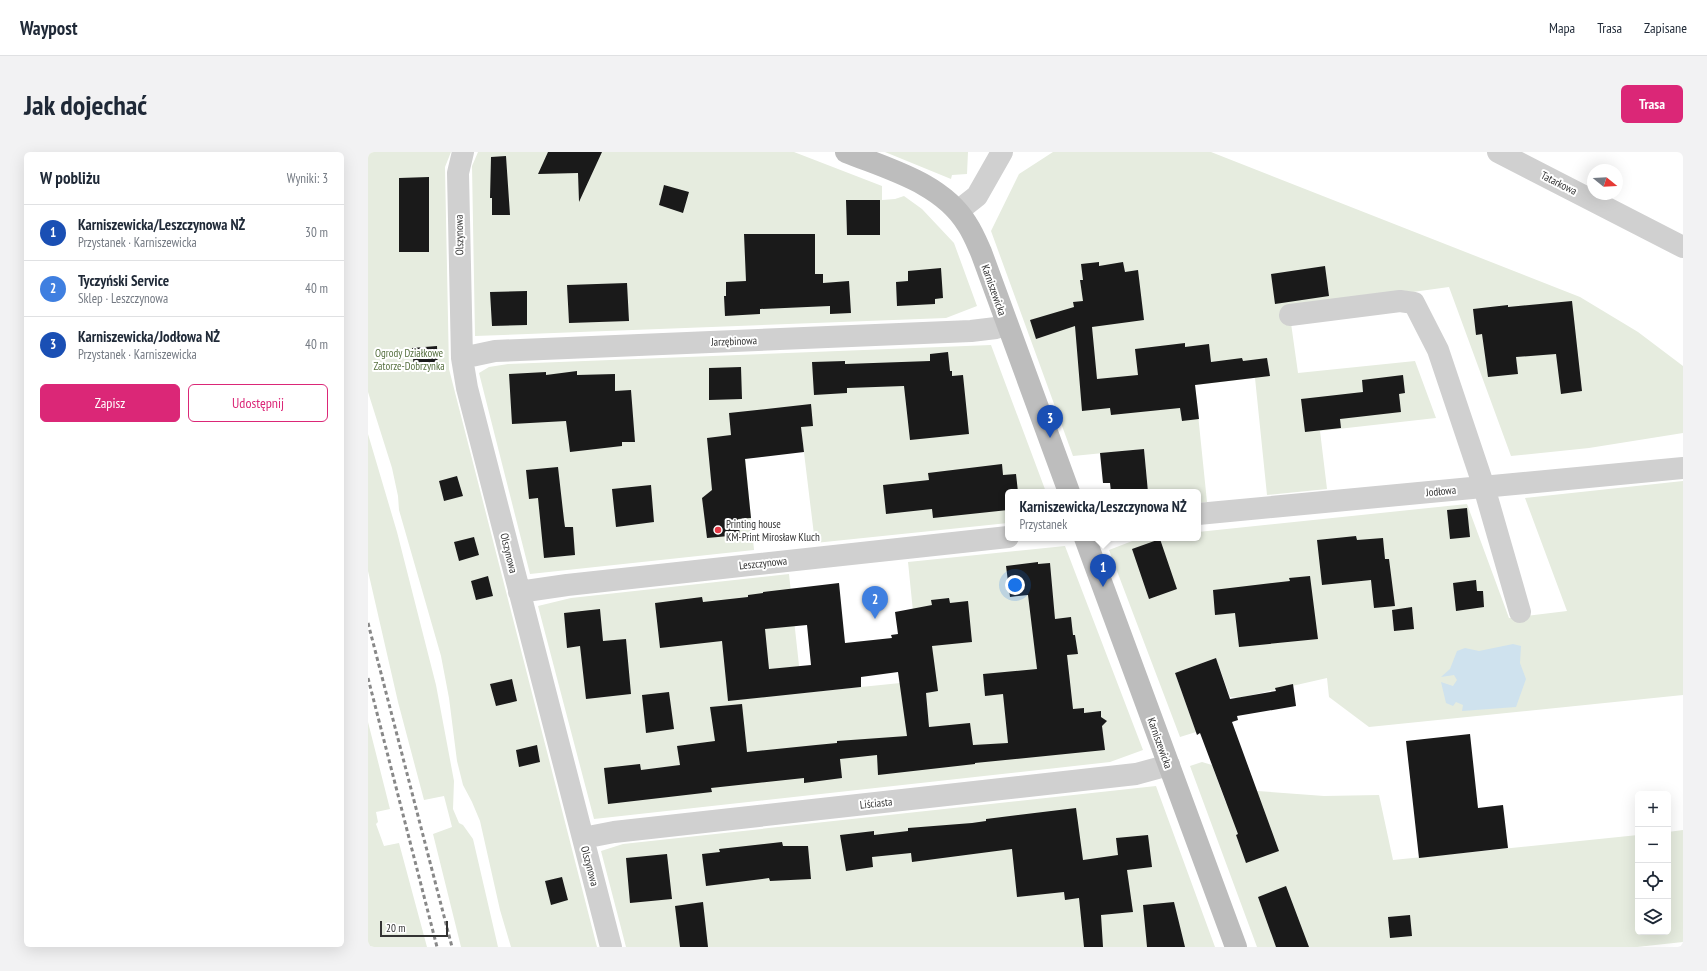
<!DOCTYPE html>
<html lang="pl">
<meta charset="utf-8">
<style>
:root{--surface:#fff;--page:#f2f2f3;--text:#1f2937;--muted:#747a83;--line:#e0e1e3;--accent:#db2777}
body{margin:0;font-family:"PT Sans Narrow",sans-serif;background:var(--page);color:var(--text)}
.controls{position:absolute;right:12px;bottom:12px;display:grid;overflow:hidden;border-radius:6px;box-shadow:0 4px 16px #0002}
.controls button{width:36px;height:36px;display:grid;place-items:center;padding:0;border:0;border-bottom:1px solid var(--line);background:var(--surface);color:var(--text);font:20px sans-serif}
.compass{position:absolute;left:1219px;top:12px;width:36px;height:36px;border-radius:50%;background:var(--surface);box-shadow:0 4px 16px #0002;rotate:108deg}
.scale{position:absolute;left:12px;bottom:10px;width:68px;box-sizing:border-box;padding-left:4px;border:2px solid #333;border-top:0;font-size:11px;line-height:14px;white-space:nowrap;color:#333;-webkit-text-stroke:3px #fff;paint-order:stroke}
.you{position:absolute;left:647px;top:433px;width:14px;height:14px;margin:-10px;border:3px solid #fff;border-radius:50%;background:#1a73e8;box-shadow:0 0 0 6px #1a73e833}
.badge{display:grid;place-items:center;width:26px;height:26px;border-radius:50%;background:var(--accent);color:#fff;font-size:13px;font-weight:700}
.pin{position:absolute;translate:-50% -33px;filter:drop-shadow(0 1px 2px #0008)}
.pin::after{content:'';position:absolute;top:21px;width:14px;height:12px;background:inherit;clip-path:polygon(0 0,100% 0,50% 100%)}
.popup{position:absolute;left:637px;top:337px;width:196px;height:52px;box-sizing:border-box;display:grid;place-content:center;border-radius:6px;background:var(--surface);filter:drop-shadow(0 1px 3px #0005);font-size:13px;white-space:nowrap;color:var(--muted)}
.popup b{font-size:15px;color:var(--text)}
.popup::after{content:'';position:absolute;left:50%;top:100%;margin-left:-8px;border:8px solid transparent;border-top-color:var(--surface)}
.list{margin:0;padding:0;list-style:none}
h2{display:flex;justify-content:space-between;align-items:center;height:52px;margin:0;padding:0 16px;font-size:17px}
h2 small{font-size:13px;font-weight:400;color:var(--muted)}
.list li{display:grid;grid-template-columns:26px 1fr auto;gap:12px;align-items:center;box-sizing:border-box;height:56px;padding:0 16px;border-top:1px solid var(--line)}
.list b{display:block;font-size:15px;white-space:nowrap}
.list p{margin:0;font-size:13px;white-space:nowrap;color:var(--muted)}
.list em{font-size:13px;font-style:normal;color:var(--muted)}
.actions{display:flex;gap:8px;padding:12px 16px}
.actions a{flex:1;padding:9px 0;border:1px solid var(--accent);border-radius:6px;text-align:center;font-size:14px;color:var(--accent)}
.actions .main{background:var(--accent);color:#fff}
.icon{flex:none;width:22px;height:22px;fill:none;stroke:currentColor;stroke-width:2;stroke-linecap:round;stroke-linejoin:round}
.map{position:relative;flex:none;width:1315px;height:795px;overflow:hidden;border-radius:6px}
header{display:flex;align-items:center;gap:24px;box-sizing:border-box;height:56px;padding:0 20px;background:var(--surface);border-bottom:1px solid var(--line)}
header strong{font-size:19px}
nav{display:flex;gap:22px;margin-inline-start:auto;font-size:14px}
.intro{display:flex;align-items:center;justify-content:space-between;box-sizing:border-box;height:96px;padding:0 24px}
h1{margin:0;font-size:28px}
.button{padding:10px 18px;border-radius:6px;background:var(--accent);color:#fff;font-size:14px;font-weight:700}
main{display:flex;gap:24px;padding:0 24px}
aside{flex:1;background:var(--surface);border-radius:6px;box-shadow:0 4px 16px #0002}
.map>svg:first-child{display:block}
.green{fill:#e6ecdf}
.water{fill:#cfe2ee}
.building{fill:#1a1a1a;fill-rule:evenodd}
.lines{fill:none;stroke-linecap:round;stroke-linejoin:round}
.street{stroke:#d0d0d0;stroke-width:22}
.secondary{stroke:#bdbdbd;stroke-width:22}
.rail{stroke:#888;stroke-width:3;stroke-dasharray:4 3;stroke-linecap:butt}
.poi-dot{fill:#e63946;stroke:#fff;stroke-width:1.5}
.labels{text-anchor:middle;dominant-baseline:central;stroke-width:4;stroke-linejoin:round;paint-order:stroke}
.street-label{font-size:11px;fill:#333;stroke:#fff}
.park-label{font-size:11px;fill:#56703f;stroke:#fff}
.poi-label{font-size:11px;fill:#333;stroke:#fff;text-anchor:start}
</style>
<header>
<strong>Waypost</strong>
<nav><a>Mapa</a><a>Trasa</a><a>Zapisane</a></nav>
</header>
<div class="intro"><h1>Jak dojechać</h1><a class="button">Trasa</a></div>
<main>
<aside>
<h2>W pobliżu<small>Wyniki: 3</small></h2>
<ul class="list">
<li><span class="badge" style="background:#1a4fb4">1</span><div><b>Karniszewicka/Leszczynowa NŻ</b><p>Przystanek · Karniszewicka</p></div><em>30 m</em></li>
<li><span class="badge" style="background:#3f7fe0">2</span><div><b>Tyczyński Service</b><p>Sklep · Leszczynowa</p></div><em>40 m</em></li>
<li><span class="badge" style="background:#1a4fb4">3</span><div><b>Karniszewicka/Jodłowa NŻ</b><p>Przystanek · Karniszewicka</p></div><em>40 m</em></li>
</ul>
<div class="actions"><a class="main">Zapisz</a><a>Udostępnij</a></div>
</aside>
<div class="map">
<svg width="1315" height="795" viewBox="0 0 1315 795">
<rect width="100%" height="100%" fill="#fff"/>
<path class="green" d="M 0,0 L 83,0 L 77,15 L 81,217 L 229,795 L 143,795 L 132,758 L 112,669 L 104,650 L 95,633 L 89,609 L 81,546 L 73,504 L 31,358 L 30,344 L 24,316 L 0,240 Z
M 110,0 L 426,0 L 514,34 L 514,48 L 527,47 L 536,44 L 554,57 L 586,91 L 609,154 L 578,166 L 107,184 L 104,14 Z
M 517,0 L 600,0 L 599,22 L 584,23 L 583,27 Z
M 685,0 L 843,0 L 1212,145 L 1270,180 L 1315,214 L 1315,281 L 1221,296 L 1143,304 L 1081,135 L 921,157 L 930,221 L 1047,209 L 1068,266 L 952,279 L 959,337 L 899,343 L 887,226 L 827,233 L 839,350 L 830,351 L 830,340 L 780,340 L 776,297 L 705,304 L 623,79 L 651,22 Z
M 623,193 L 678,340 L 640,340 L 640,371 L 447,391 L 433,276 L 375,282 L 386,398 L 162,422 L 111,221 L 121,215 L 140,212 Z
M 0,282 L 29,380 L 68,533 L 86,629 L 85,657 L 91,671 L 95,673 L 105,687 L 130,795 L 93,795 L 65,682 L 84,675 L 76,644 L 56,648 L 30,550 L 0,419 Z
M 1315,329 L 1315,543 L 1001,575 L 961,545 L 959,526 L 871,546 L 862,545 L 848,506 L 807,521 L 828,580 L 812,585 L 741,398 L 772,386 L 830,386 L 830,380 L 1099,352 L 1141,466 L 1199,459 L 1157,346 Z
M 697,394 L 775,598 L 742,610 L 226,667 L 170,454 L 203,446 L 421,422 L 434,541 L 552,529 L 540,410 Z
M 0,570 L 22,657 L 8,660 L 10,670 L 8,672 L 16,694 L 31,691 L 59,795 L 0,795 Z
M 834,610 L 844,613 L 858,651 L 889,639 L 956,644 L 1011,643 L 1025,708 L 1270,683 L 1270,780 L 1300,780 L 1300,680 L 1315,678 L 1315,790 L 1269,795 L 889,795 L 822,614 Z
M 788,634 L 847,795 L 258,795 L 233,699 L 255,692 Z"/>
<path class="water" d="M 1145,492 L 1153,494 L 1152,511 L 1158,527 L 1148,555 L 1094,559 L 1095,553 L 1088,550 L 1085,554 L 1078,551 L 1073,530 L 1085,534 L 1089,528 L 1086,523 L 1073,525 L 1082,517 L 1089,499 L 1097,496 L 1111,499 Z"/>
<path class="building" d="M 180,0 L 234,0 L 211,50 L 210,21 L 170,22 Z
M 138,4 L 142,63 L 124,63 L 124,46 L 122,46 L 123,5 Z
M 61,25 L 61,100 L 31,100 L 31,26 Z
M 296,33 L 321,40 L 315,61 L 291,53 Z
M 478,48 L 512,48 L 512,83 L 479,83 Z
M 376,82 L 447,82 L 447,122 L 455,122 L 455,131 L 481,129 L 483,161 L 462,162 L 462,154 L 392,157 L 392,162 L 357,164 L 356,144 L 358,144 L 358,130 L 378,129 Z
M 731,110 L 731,114 L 755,110 L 757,120 L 770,118 L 776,168 L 724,175 L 729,227 L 770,223 L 767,197 L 817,191 L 817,195 L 841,192 L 843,210 L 874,206 L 875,209 L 899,206 L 902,224 L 827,233 L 831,267 L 814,269 L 812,256 L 743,263 L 742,256 L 714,259 L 707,174 L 668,187 L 662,168 L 706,155 L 705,150 L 715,149 L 712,128 L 715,128 L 713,112 Z
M 957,114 L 961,144 L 907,152 L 903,122 Z
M 573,116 L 575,146 L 567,147 L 567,152 L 529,154 L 528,130 L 540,129 L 540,119 Z
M 259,131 L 261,169 L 201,171 L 199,133 Z
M 159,139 L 159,173 L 124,174 L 122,140 Z
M 1204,149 L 1214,239 L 1193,242 L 1188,202 L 1148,205 L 1150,222 L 1120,225 L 1114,182 L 1108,183 L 1105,157 L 1140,153 L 1140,155 Z
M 69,194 L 70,219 L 52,220 L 52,215 L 46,216 L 44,196 Z
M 580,200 L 582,219 L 584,219 L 584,224 L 595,223 L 601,282 L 542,288 L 536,234 L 479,236 L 479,241 L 446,243 L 444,210 L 477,209 L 477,212 L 562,209 L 562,202 Z
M 373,215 L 374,247 L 341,248 L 341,216 Z
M 209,219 L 209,223 L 247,222 L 247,239 L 263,238 L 267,290 L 254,290 L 254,294 L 202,300 L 198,269 L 144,272 L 141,222 L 178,220 L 178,223 Z
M 1035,223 L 1037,241 L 1031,242 L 1033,260 L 972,267 L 973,276 L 937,280 L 933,247 L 995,240 L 994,228 Z
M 443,252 L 445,274 L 433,275 L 436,300 L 377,307 L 383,366 L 370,367 L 372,383 L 339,386 L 334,346 L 344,338 L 339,286 L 363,283 L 361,261 Z
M 776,297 L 780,340 L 743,340 L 742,331 L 735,331 L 732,301 Z
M 634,312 L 635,323 L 648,322 L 650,340 L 640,340 L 640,358 L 565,366 L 564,357 L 518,362 L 515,333 L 561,328 L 560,321 Z
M 190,315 L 196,368 L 197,375 L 205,375 L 207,403 L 176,406 L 170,346 L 161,347 L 158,318 Z
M 89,324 L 95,344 L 76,349 L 71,329 Z
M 283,333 L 286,370 L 248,375 L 244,337 Z
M 1099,356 L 1102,385 L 1082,387 L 1079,358 Z
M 988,384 L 989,388 L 1015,386 L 1017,407 L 1021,407 L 1027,454 L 1006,456 L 1003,428 L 954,433 L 949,388 Z
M 106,385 L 111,403 L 91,409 L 86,390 Z
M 792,387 L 809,437 L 781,447 L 764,397 Z
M 670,410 L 670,412 L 682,411 L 687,467 L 703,465 L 705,483 L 707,483 L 710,502 L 699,503 L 705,557 L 716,556 L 716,561 L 733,559 L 733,565 L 739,569 L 734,574 L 737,598 L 607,611 L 607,612 L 510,623 L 509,603 L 472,607 L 474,626 L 436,631 L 436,626 L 343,636 L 344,640 L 240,652 L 236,616 L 272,612 L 273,618 L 312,613 L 309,594 L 347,589 L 342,555 L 374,552 L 379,600 L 448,593 L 469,591 L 469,589 L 539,584 L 530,520 L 493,525 L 493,535 L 360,549 L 354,489 L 292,496 L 287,451 L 334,445 L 335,450 L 380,445 L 380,443 L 395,441 L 395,440 L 471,431 L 477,491 L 524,486 L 523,483 L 530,482 L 527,460 L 564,453 L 563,448 L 581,446 L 582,451 L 600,449 L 604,490 L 564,494 L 570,539 L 558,541 L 561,575 L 602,571 L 605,593 L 640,591 L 635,542 L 617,544 L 615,522 L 669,517 L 660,443 L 642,445 L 638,414 ZM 439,473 L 443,513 L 401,517 L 397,477 Z
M 120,424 L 125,444 L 108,448 L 103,429 Z
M 942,424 L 950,487 L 871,495 L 867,461 L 847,463 L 845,438 L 922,429 L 921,426 Z
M 1108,428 L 1109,439 L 1115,439 L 1116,455 L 1088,459 L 1085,431 Z
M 1044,455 L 1046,477 L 1026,479 L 1024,458 Z
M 232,457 L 235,489 L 258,487 L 263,542 L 218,547 L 212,494 L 199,496 L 196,461 Z
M 848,506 L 862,547 L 908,539 L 907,536 L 925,532 L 928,554 L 869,564 L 870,568 L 864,570 L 911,699 L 878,711 L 868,683 L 870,682 L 832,581 L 829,583 L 807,521 Z
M 144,527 L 149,549 L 128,554 L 122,532 Z
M 301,540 L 306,577 L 278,581 L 274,543 Z
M 1102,582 L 1110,656 L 1135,653 L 1140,696 L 1051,706 L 1038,589 Z
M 169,593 L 172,610 L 151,615 L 148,598 Z
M 708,656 L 715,708 L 750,703 L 748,686 L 780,683 L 784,715 L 759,718 L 765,760 L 733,763 L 735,795 L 716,795 L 711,746 L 697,748 L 696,740 L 649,745 L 644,697 L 544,710 L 543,701 L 504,705 L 505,715 L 478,719 L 472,683 L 506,679 L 506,683 L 540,679 L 540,676 L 604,671 L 618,669 L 618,667 Z
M 414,690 L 415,694 L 440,694 L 443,727 L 402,729 L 401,726 L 338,734 L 334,702 L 352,700 L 351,697 Z
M 299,702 L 304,747 L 262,751 L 258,706 Z
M 194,725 L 200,748 L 183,753 L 177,729 Z
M 918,734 L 941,795 L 908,795 L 890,745 Z
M 335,750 L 340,795 L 312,795 L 307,754 Z
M 806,750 L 817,795 L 779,795 L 775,753 Z
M 1042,763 L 1044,784 L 1022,786 L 1020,765 Z"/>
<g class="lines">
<path class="street" d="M 95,0 L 90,21 L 94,206 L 99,236 L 243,795
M 1130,0 L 1315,95
M 590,59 L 609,44 L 634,0
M 922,163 L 1032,149 L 1046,151 L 1070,198 L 1116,335 L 1152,460
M 94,206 L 127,199 L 603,179 L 628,176 L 639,173
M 830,362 L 1315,316
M 151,440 L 199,433 L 640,385
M 215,686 L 246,680 L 768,622 L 801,613"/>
<path class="secondary" d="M 478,0 C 520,17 574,31 599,72 C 605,81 609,91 613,100 L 701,340
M 717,386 L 868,795"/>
<path class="rail" d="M 0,471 L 84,795
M 0,526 L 69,795"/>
</g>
<circle class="poi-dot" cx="350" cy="378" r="4"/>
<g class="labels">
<g class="street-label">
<text transform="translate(1191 31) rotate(27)">Tatarkowa</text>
<text transform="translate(91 83) rotate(-91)">Olszynowa</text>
<text transform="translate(626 138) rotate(70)">Karniszewicka</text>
<text transform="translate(366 189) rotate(-2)">Jarzębinowa</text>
<text transform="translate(1073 339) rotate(-5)">Jodłowa</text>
<text transform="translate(141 401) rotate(76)">Olszynowa</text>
<text transform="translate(395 411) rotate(-6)">Leszczynowa</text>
<text transform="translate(792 591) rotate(70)">Karniszewicka</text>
<text transform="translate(508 651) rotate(-6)">Liściasta</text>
<text transform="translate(222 714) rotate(75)">Olszynowa</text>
</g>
<g class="park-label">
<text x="41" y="201">Ogrody Działkowe<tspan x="41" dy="13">Zatorze-Dobrzynka</tspan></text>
</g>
<g class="poi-label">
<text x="358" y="372">Printing house<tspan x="358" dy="13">KM-Print Mirosław Kluch</tspan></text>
</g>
</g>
</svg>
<div class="controls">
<button>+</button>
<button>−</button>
<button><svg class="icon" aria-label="locate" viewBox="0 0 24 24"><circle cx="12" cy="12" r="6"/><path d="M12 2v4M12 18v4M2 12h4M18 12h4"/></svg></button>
<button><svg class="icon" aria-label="layers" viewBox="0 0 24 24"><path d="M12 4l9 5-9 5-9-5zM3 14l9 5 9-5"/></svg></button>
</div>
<svg class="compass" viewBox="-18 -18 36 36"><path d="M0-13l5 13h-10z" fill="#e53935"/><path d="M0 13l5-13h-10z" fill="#747a83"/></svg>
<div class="scale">20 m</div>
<div class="you"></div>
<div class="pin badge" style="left:735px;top:435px;background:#1a4fb4">1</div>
<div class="popup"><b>Karniszewicka/Leszczynowa NŻ</b>Przystanek</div>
<div class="pin badge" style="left:507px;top:467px;background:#3f7fe0">2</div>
<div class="pin badge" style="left:682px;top:286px;background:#1a4fb4">3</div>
</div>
</main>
